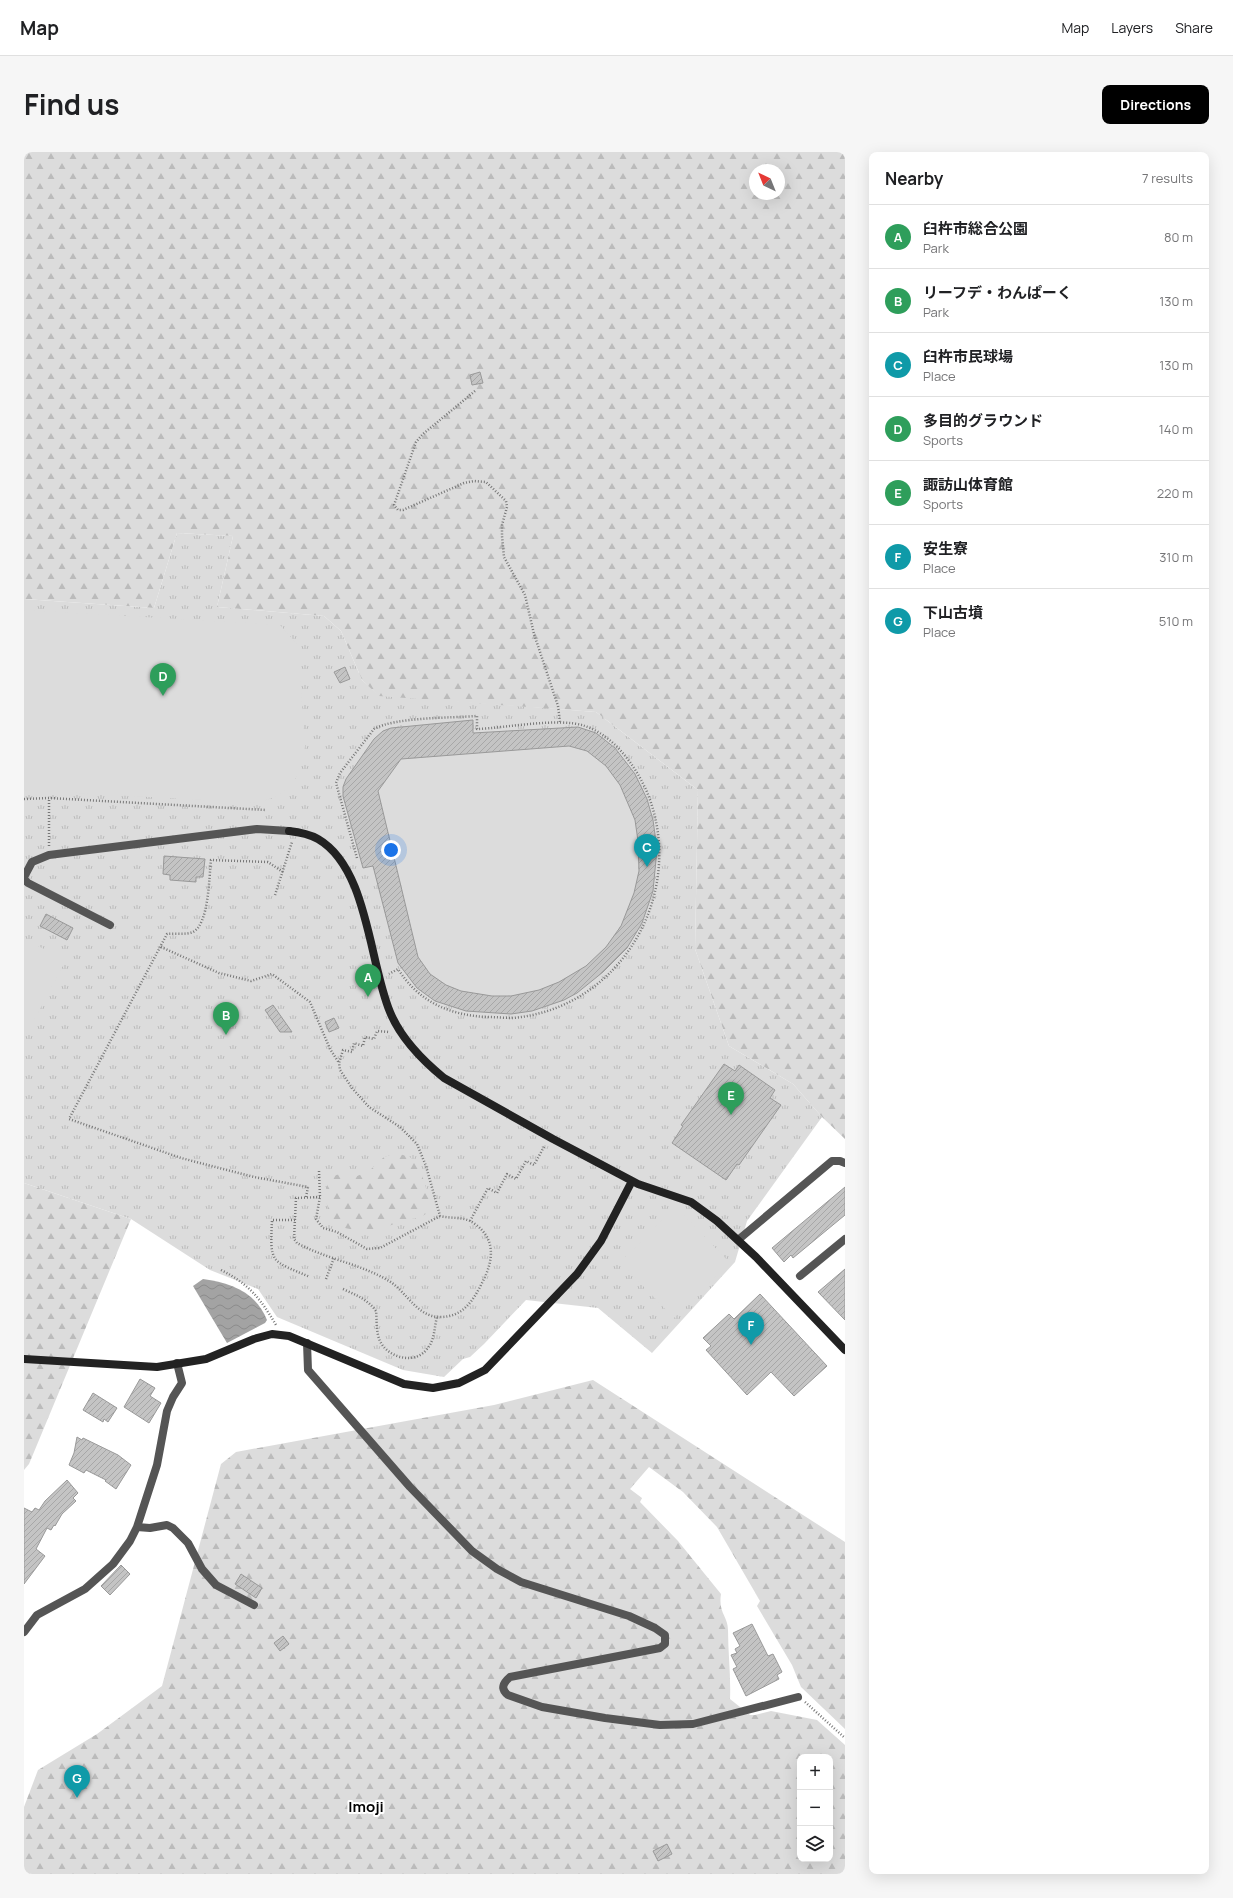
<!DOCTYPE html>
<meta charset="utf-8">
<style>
:root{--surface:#fff;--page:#f6f6f6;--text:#202124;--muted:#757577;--line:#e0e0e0;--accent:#000}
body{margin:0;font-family:Manrope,"Noto Sans JP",sans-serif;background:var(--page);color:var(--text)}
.controls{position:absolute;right:12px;bottom:12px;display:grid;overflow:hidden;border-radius:8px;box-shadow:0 4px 16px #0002}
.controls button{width:36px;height:36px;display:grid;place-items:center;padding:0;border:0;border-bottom:1px solid var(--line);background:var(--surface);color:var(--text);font:20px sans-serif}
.compass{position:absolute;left:725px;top:12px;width:36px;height:36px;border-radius:50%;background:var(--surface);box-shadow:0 4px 16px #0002;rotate:317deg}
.you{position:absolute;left:367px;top:698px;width:14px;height:14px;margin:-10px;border:3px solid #fff;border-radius:50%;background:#1a73e8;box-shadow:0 0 0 6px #1a73e833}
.badge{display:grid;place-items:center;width:26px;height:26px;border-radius:50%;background:var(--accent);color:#fff;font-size:13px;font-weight:700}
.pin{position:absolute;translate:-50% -33px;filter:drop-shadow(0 1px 2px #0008)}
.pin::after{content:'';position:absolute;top:21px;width:14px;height:12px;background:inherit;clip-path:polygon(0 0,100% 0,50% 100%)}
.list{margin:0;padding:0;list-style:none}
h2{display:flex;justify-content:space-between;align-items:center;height:52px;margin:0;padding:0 16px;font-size:17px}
h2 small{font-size:13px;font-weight:400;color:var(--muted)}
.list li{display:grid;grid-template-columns:26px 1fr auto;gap:12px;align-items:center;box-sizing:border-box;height:64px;padding:0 16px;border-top:1px solid var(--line)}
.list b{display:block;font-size:15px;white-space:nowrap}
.list p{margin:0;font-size:13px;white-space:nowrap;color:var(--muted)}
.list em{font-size:13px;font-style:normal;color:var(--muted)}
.icon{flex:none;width:22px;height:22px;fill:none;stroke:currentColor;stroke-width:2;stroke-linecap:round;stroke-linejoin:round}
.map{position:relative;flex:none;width:821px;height:1722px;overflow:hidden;border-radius:8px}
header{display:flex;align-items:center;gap:24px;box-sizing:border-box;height:56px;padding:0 20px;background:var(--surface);border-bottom:1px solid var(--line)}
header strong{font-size:19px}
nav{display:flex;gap:22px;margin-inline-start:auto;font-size:14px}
.intro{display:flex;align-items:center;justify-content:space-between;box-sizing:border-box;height:96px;padding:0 24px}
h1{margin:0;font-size:28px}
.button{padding:10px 18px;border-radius:8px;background:var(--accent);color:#fff;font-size:14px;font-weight:700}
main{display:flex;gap:24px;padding:0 24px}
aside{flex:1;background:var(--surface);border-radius:8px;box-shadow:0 4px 16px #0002}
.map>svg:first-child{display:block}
.grass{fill:url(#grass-tufts)}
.forest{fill:url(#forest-firs);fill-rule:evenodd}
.garden{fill:#dcdcdc}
.water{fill:url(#water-waves)}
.building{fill:url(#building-hatch);stroke:#999;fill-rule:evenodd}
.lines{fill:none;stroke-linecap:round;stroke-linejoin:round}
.path{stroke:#777;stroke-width:2.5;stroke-dasharray:1 2;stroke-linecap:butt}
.street{stroke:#555;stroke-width:8}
.secondary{stroke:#222;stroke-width:8}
.labels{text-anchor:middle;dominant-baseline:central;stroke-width:4;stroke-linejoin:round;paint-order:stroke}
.neighbourhood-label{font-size:15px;font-weight:bold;fill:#000;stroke:#fff}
</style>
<header>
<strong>Map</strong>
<nav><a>Map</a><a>Layers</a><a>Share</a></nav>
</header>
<div class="intro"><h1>Find us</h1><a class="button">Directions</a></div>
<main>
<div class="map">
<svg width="821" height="1722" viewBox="0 0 821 1722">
<defs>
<pattern id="grass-tufts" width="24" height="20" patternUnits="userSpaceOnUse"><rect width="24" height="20" fill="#dcdcdc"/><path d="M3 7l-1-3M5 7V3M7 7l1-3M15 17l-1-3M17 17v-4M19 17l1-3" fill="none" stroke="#bbb"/></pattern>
<pattern id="forest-firs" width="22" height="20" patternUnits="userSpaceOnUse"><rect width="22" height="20" fill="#dcdcdc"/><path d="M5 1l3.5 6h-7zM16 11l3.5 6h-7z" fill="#bbb"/></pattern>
<pattern id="water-waves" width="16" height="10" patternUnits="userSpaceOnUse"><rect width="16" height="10" fill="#a3a3a3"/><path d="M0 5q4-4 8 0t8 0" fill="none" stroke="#8b8b8b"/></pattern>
<pattern id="building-hatch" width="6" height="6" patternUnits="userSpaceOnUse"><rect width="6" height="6" fill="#c4c4c4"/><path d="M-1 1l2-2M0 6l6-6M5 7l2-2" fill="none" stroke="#a7a7a7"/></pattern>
</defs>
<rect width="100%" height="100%" fill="#fff"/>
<path class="grass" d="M 153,381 L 209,384 L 193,455 L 300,464 L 317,479 L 338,528 L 355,543 L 572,560 L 674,638 L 671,797 L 705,894 L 769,932 L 798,965 L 723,1069 L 711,1110 L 628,1201 L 574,1156 L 502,1148 L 460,1192 L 446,1205 L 439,1207 L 420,1225 L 379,1218 L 253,1165 L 234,1137 L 186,1118 L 107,1067 L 0,1031 L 0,447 L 130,456 Z"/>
<path class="forest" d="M 0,0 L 821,0 L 821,987 L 798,965 L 769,932 L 705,894 L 671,797 L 674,638 L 572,560 L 355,544 L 338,528 L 317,479 L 300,464 L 193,455 L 209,384 L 153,381 L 130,456 L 0,447 ZM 731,18 L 755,18 L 755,42 L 731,42 Z
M 372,1001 L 386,1005 L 397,1019 L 408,1058 L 397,1065 L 378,1069 L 346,1081 L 321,1076 L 306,1067 L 301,1043 L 305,1025 L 320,1021 L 326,1027 L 345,1019 L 360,1005 Z
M 0,1031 L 107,1067 L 5,1312 L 0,1318 Z
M 569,1228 L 821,1390 L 821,1577 L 777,1535 L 768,1513 L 733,1454 L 736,1449 L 693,1375 L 659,1340 L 625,1315 L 606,1337 L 618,1346 L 616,1350 L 654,1389 L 697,1442 C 694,1461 704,1464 704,1478 C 704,1501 707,1524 706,1547 L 726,1563 L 731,1563 L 747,1559 L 793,1568 L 821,1593 L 821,1722 L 0,1722 L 0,1655 L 14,1618 L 73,1582 L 138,1534 L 197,1312 L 212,1300 L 470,1253 ZM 776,1605 L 806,1605 L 806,1707 L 776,1707 Z"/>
<path class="garden" d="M 0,458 L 256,473 L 274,493 L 281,594 C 277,628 266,642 233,651 L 0,638 Z
M 545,594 C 573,599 591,620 602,644 C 634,718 604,800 530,832 C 504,843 477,847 450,841 C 427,837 404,828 394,805 L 355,638 L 375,609 L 380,607 Z
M 0,787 L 42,808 L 0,887 Z
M 652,1055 L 706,1111 L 650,1166 L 596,1110 Z"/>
<path class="water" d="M 179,1127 C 207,1131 232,1140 243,1168 L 241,1171 L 203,1191 L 169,1134 Z"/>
<path class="building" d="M 456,220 L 459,231 L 448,233 L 446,223 Z
M 321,515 L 326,527 L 316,531 L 310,520 Z
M 449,568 L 449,581 L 554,575 L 572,581 L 591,596 L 611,622 L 623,647 L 629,668 L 633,697 L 629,739 L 618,771 L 603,796 L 579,820 L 553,841 L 540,848 L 508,859 L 487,862 L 442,859 L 411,849 L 393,836 L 374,811 L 349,714 L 339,716 L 319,644 L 319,635 L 322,627 L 350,587 L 359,579 L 367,576 ZM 545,594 L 563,599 L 582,614 L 596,633 L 611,668 L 614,689 L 615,719 L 610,741 L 597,774 L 582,795 L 562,814 L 535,830 L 515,838 L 487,844 L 468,844 L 437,839 L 422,833 L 406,822 L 394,805 L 354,639 L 377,607 Z
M 140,704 L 181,707 L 179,725 L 172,725 L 172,730 L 146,728 L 146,723 L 139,722 Z
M 22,762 L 49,776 L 43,788 L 16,774 Z
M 249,853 L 268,880 L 256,880 L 241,858 Z
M 310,866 L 315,876 L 305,880 L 301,870 Z
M 700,912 L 711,919 L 715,913 L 751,938 L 746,946 L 757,953 L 715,1013 L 713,1012 L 702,1028 L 648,991 L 659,974 L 657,973 Z
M 821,1035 L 821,1063 L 769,1106 L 767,1103 L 760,1110 L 748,1096 Z
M 821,1117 L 821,1168 L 794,1140 Z
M 736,1142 L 803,1214 L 770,1244 L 747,1220 L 723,1243 L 682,1198 L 687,1194 L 679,1186 L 705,1162 L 710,1167 Z
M 116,1227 L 131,1236 L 126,1244 L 137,1251 L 125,1271 L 100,1255 Z
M 69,1241 L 93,1256 L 84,1270 L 80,1267 L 79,1270 L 59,1258 Z
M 53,1285 L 58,1288 L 59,1286 L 94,1303 L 107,1313 L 92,1337 L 81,1329 L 82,1328 L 62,1318 L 60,1321 L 45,1313 L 50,1301 Z
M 43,1328 L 54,1341 L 49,1346 L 52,1349 L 38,1362 L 31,1374 L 30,1373 L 27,1378 L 23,1376 L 12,1397 L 21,1404 L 0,1432 L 0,1356 L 8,1360 L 11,1356 L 15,1358 L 21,1349 Z
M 97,1413 L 106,1422 L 86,1443 L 77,1434 Z
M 217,1422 L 238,1436 L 232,1446 L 211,1432 Z
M 728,1472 L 744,1504 L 749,1502 L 758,1520 L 753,1523 L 755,1527 L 722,1544 L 709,1517 L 713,1515 L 707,1503 L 713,1501 L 711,1497 L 716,1494 L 709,1481 Z
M 259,1484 L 265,1492 L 256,1499 L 250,1491 Z
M 643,1692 L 648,1702 L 634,1709 L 629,1699 Z"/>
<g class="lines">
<path class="path" d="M 451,239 L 399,282 L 392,290 L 370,353 L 374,358 L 379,358 L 440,331 L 450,329 L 462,330 L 482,349 L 483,355 L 478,373 L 478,384 L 480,405 L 501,443 L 510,482 L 534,554 L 536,570
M 0,647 L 25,646 L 242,658
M 25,694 L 25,646
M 333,706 L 312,631 L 316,621 L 350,577 C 371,565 427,566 453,564 L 453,577 C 482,576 535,565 561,574 C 590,584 611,613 623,640 C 664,740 598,856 489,866 C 481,866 472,865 463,865 C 425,863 395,850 374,817 L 365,822
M 259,720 L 244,710 L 187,708 C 185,725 185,772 169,780 C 162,783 151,781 143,782 L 45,967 L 157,1006 L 230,1025 L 284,1035 L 282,1045
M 251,743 L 268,690
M 137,795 L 195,821 L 227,829 L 248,822 L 286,850 L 306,897 L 315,911
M 295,1019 L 296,1045 L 292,1067 L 299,1076 L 313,1080 L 343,1097 L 356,1096 L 416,1064
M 296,1045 L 272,1046 L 270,1087 L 273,1091 C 302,1107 337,1112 365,1129 C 383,1140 393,1165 416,1165 C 439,1165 449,1149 458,1131 C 469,1110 473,1088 451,1072 C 441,1064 428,1067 416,1064 L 402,1014 L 393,992 L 376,975 L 345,955 L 328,936 L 316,918 L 315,911 L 319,898 L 328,900 L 330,891 L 339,894 L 341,885 L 350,887 L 353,879 L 365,880
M 271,1068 L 248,1068 C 246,1112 246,1108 286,1125
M 446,1069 L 464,1036 L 473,1041 L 483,1022 L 492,1027 L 502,1009 L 510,1013 L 521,993
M 197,1118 C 225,1132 236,1146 252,1173
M 302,1127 L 310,1106
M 319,1137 C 332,1143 343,1147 352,1159 C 353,1168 352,1181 356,1189 C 364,1206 391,1213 403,1197 C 411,1188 410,1176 413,1165
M 781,1550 L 821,1586"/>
<path class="street" d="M 0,725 L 8,710 L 25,703 L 233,677 L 265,679
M 0,727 L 4,731 L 86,773
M 714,1088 L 808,1009 L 816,1009 L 821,1011
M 776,1124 L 821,1087
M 283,1191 L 284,1218 L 386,1335 L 448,1399 L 473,1417 L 497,1430 L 605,1464 L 631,1476 L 641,1483 L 641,1492 L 636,1496 L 486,1525 C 479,1531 476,1537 484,1543 L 518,1555 L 581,1566 L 636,1573 L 669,1572 L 774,1545
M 113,1375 L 126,1376 L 143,1373 L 149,1376 L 164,1391 L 178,1417 L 192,1433 L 230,1453
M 0,1480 L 13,1463 L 61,1437 L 89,1412 L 106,1389 L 113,1375 L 133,1313 L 143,1259 L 149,1245 L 158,1231 L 153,1211"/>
<path class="secondary" d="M 265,679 C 274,680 285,682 294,687 C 344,716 345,810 366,860 C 377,887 398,908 420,926 L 529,987 L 614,1032 L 667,1050 L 693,1069 L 732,1105 L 821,1198
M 0,1207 L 133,1215 L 182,1207 L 230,1187 L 248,1182 L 265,1184 L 380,1232 L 409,1236 L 435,1231 L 461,1218 L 553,1122 L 577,1089 L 608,1029"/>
</g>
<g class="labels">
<g class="neighbourhood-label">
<text x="342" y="1654">Imoji</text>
</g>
</g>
</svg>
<div class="controls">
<button>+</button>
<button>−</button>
<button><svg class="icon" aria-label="layers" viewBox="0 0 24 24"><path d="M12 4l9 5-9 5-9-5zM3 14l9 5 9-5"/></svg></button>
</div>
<svg class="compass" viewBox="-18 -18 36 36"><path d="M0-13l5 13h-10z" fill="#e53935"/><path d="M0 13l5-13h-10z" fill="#757577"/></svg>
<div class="you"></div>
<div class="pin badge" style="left:344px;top:845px;background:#2e9e5b">A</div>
<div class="pin badge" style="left:202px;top:883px;background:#2e9e5b">B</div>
<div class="pin badge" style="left:623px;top:715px;background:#0f9aa8">C</div>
<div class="pin badge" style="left:139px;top:544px;background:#2e9e5b">D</div>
<div class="pin badge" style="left:707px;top:963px;background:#2e9e5b">E</div>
<div class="pin badge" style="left:727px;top:1193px;background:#0f9aa8">F</div>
<div class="pin badge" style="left:53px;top:1646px;background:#0f9aa8">G</div>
</div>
<aside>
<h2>Nearby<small>7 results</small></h2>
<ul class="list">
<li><span class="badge" style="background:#2e9e5b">A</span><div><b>臼杵市総合公園</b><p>Park</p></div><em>80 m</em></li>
<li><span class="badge" style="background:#2e9e5b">B</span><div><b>リーフデ・わんぱーく</b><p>Park</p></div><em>130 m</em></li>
<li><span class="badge" style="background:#0f9aa8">C</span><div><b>臼杵市民球場</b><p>Place</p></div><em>130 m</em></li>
<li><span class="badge" style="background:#2e9e5b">D</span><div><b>多目的グラウンド</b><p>Sports</p></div><em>140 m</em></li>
<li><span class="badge" style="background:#2e9e5b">E</span><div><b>諏訪山体育館</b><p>Sports</p></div><em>220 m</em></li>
<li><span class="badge" style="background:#0f9aa8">F</span><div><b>安生寮</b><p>Place</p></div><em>310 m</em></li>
<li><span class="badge" style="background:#0f9aa8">G</span><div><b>下山古墳</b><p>Place</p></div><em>510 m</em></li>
</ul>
</aside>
</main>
